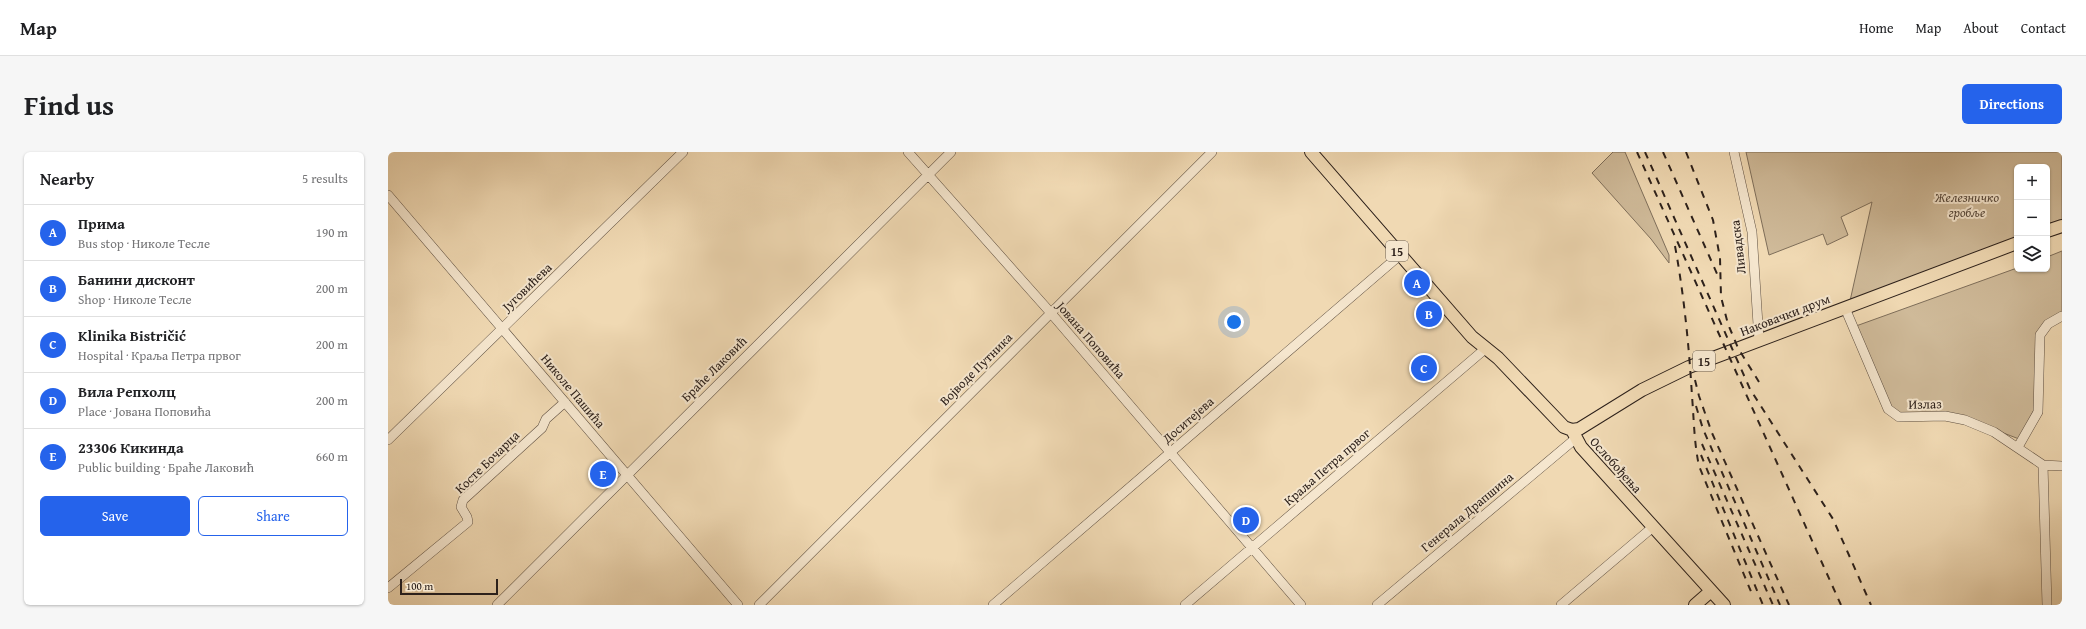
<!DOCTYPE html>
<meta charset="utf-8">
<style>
:root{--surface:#fff;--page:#f6f6f6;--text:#202124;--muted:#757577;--line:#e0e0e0;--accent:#2563eb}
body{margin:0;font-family:"Gentium Book Plus",serif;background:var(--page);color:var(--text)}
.controls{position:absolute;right:12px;top:12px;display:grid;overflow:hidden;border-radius:6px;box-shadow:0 1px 3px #0004}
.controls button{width:36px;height:36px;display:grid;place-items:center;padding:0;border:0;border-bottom:1px solid var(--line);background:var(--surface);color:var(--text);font:20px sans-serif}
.scale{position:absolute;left:12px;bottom:10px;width:98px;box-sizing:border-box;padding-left:4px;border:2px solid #2d211b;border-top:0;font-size:11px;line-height:14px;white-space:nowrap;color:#2d211b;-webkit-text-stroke:3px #f5e6ce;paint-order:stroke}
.you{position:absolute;left:846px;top:170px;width:14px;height:14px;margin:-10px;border:3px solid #fff;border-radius:50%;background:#1a73e8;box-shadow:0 0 0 6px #1a73e833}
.badge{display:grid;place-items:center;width:26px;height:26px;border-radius:50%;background:var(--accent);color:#fff;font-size:13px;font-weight:700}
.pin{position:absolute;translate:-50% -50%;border:2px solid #fff;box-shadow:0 1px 4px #0006}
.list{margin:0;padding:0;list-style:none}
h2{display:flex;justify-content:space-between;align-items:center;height:52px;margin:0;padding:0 16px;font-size:17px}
h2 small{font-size:13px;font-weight:400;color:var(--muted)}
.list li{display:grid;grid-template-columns:26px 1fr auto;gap:12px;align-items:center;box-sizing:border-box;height:56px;padding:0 16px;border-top:1px solid var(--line)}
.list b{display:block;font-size:15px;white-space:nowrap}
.list p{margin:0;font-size:13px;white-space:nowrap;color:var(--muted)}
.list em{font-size:13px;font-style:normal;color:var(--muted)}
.actions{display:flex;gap:8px;padding:12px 16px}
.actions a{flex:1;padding:9px 0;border:1px solid var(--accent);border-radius:6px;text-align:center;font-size:14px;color:var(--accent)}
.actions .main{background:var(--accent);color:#fff}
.icon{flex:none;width:22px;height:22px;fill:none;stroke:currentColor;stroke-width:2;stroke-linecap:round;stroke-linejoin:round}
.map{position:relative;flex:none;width:1674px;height:453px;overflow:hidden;border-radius:6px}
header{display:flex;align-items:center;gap:24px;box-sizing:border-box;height:56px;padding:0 20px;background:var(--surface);border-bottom:1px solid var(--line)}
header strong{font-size:19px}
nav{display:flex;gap:22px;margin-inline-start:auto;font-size:14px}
.intro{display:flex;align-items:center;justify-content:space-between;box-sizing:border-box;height:96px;padding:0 24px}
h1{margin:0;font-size:28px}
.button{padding:10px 18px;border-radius:6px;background:var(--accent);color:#fff;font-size:14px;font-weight:700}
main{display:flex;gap:24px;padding:0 24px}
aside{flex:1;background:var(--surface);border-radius:6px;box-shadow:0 1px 3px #0004}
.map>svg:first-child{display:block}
.green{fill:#cfba99;stroke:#7e6e5a}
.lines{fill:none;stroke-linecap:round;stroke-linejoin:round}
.minor-casing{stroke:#5e4f41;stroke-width:10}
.major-casing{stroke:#2d211b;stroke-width:14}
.minor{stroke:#f5e6ce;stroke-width:9}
.major{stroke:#f0d9b3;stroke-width:12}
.rail{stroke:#2d211b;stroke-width:2;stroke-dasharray:7 7;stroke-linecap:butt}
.labels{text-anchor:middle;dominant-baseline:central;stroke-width:4;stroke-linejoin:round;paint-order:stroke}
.shield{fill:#f5e6ce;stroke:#695c51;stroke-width:1}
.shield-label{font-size:12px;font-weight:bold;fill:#2d211b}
.park-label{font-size:13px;font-style:italic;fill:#56473a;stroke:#f5e6ce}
.street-label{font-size:13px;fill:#2d211b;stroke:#f5e6ce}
</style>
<header>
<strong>Map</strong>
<nav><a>Home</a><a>Map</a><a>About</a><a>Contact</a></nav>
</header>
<div class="intro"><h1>Find us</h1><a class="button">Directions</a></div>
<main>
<aside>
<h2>Nearby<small>5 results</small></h2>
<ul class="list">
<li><span class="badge">A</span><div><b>Прима</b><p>Bus stop · Николе Тесле</p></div><em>190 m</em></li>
<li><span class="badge">B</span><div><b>Банини дисконт</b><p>Shop · Николе Тесле</p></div><em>200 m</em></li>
<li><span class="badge">C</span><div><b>Klinika Bistričić</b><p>Hospital · Краља Петра првог</p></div><em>200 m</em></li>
<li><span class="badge">D</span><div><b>Вила Репхолц</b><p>Place · Јована Поповића</p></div><em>200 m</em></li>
<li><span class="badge">E</span><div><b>23306 Кикинда</b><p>Public building · Браће Лаковић</p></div><em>660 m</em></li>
</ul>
<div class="actions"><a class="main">Save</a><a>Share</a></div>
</aside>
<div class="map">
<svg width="1674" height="453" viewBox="0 0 1674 453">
<rect width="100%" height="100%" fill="#f0d9b3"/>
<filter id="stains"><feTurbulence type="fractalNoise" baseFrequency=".005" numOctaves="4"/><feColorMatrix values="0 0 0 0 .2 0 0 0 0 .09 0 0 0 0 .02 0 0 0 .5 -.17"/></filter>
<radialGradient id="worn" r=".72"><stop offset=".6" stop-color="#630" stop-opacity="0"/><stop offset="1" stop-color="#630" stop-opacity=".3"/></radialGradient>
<path class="green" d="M 1225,0 L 1237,0 L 1281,103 L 1281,111 L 1263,87 L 1204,21 Z
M 1358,0 L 1674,0 L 1674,70 L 1659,76 L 1659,15 L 1629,15 L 1629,87 L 1462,149 L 1484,50 L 1453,65 L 1460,83 L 1439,93 L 1435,82 L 1381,103 Z
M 1674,99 L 1674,161 L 1653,174 L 1649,184 L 1646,258 L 1631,287 L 1574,265 L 1513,262 L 1502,255 L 1468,174 L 1629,116 L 1659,117 L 1659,105 Z"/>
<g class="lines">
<g class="minor-casing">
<path id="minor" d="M 520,0 L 662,160 L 913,453
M 1346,0 L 1364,80 L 1371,188
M 0,43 L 350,453
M 1457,156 L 1500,257 L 1511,265 L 1557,264 L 1577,268 L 1606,280 L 1655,313 L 1674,314
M 0,288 L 295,0
M 1630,295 L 1650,260 L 1652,183 L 1660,172 L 1674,164
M 1655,313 L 1659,453
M 0,436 L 80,370 L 79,365 L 73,355 L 75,348 L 154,276 L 158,267 L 177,250
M 109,453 L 563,0
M 371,453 L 824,0
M 605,453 L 1012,103
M 797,453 L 1097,197
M 989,453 L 1187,287
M 1173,453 L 1265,375"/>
</g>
<g class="major-casing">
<path id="major" d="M 923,0 L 1084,185 L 1110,206 L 1176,275 L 1184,278 L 1191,277 L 1254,238 L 1301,215 L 1629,91
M 1659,79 L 1674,74
M 1184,278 L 1193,295 L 1336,453
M 1307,453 L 1323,439"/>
</g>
<use href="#minor" class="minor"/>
<use href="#major" class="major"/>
<path class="rail" d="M 1249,0 L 1453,453
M 1257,0 L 1362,237 L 1445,367 L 1483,453
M 1275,0 L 1330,124
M 1298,0 L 1325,68 L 1332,106 L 1333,145 L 1340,172 L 1350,196 L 1371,230
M 1287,94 C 1296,143 1301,194 1304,244 C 1306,268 1306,290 1311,314 L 1364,442
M 1307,228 L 1311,244 L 1324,281 L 1401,453
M 1308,254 L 1315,277 L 1392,453
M 1314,292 L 1385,453
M 1313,303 L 1375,453"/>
</g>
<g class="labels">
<g class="shield">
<rect x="998" y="89" width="22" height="20" rx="3"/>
<rect x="1305" y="199" width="22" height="20" rx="3"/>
</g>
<g class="shield-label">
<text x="1009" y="99">15</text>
<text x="1316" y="209">15</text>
</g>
<g class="park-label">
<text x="1579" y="45">Железничко<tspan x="1579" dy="15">гробље</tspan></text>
</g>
<g class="street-label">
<text transform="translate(1350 95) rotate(-97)">Ливадска</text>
<text transform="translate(139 135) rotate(-44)">Југовићева</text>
<text transform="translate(1397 163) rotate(-21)">Наковачки друм</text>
<text transform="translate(703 188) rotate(49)">Јована Поповића</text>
<text transform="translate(326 217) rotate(-45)">Браће Лаковић</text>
<text transform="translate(588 217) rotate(-45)">Војводе Путника</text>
<text transform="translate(185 239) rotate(50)">Николе Пашића</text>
<text transform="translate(1537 252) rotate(-1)">Излаз</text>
<text transform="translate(800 268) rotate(-41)">Доситејева</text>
<text transform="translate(99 310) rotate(-44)">Косте Бочарца</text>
<text transform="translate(1228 313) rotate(48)">Ослобођења</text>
<text transform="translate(939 315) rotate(-41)">Краља Петра првог</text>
<text transform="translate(1079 360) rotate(-40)">Генерала Драпшина</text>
</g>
</g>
<rect width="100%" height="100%" filter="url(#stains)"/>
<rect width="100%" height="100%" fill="url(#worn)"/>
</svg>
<div class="controls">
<button>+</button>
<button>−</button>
<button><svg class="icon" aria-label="layers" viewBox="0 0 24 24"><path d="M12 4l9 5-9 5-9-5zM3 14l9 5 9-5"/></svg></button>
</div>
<div class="scale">100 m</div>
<div class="you"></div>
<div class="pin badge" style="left:1029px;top:131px">A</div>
<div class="pin badge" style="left:1041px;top:162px">B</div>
<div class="pin badge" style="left:1036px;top:216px">C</div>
<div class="pin badge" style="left:858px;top:368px">D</div>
<div class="pin badge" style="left:215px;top:322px">E</div>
</div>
</main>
